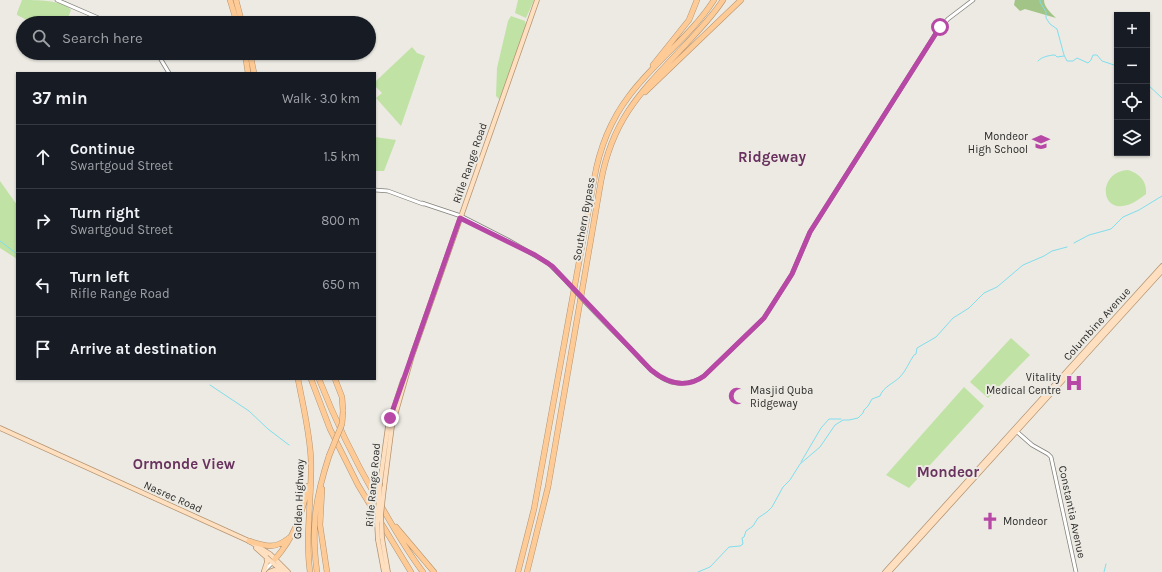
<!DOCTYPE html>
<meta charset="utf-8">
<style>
:root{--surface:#171b24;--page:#242831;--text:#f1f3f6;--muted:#9ea1a6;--line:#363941}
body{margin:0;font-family:Karla,sans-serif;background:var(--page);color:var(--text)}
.controls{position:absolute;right:12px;top:12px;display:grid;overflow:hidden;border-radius:0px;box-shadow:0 1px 3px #0004}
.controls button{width:36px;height:36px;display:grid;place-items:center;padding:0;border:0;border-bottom:1px solid var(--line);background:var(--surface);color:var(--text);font:20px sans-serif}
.stop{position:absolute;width:12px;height:12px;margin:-9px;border:3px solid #b748a5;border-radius:50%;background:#fff}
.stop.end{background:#b748a5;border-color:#fff;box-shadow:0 1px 4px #0008}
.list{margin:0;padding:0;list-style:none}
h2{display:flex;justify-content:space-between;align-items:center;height:52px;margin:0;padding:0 16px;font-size:17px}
h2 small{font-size:13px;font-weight:400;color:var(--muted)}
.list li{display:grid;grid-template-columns:26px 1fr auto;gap:12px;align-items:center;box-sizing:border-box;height:64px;padding:0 16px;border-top:1px solid var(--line)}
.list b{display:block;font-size:15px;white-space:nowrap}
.list p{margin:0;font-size:13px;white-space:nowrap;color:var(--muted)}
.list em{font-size:13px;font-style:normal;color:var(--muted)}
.icon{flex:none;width:22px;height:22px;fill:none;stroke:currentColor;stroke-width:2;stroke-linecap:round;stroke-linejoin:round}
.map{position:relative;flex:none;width:1162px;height:572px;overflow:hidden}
.search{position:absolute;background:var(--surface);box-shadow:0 1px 3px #0004;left:16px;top:16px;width:360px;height:44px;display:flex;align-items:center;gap:10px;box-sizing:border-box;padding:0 14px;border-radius:22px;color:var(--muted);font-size:15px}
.panel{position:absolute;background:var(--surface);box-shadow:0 1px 3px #0004;left:16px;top:72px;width:360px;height:308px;border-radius:0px}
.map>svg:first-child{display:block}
.green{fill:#c0e2a5}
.forest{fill:#a2c486}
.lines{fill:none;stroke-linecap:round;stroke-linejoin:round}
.stream{stroke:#80deed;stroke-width:1}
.minor-casing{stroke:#82807a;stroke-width:4.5}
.major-casing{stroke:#b49370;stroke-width:5.5}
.highway-casing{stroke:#b49370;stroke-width:6}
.minor{stroke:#fff;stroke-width:3}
.major{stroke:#fee0c0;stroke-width:4}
.highway{stroke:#fecb96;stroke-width:5}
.minor-bridge-casing{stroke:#82807a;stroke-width:4.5;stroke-linecap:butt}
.major-bridge-casing{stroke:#b49370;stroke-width:5.5;stroke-linecap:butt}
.highway-bridge-casing{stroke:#b49370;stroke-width:6;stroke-linecap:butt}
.minor-bridge{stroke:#fff;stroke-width:3}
.major-bridge{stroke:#fee0c0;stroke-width:4}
.highway-bridge{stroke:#fecb96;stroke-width:5}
.route{stroke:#b748a5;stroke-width:5}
.labels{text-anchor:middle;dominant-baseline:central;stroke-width:4;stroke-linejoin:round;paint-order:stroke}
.poi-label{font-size:11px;fill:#2c2b29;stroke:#eceae3;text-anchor:end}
.street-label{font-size:11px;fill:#2c2b29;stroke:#eceae3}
.district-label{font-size:15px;font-weight:bold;fill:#68315e;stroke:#eceae3}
</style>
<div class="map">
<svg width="1162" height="572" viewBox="0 0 1162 572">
<rect width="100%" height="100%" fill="#eceae3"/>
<path class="green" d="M 22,0 C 35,0 64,0 71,10 L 66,23 L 33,23 L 17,15 L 17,13 Z
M 518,0 L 534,0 L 526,18 L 515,13 Z
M 511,16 L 525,21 L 526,25 L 500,99 L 499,99 L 496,96 L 497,68 L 508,21 Z
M 412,47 L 417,53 L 425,56 L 401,126 L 376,98 L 382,93 L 375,86 L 375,82 Z
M 375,137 L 396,140 L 384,171 L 375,171 Z
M 1128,170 C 1140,174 1147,181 1146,194 C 1101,231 1092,172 1128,170 Z
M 0,181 L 17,205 L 17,259 L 0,248 Z
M 1011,338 L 1030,355 L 988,398 L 970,382 Z
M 964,387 L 984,406 L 909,488 L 886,475 Z"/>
<path class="forest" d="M 1015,0 L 1044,0 C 1044,7 1051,13 1056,18 L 1025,9 L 1020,11 L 1014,5 Z"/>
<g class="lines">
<path class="stream" d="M 1040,0 L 1040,2 L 1046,12 L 1046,18 L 1050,24 L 1057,29 L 1064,55 L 1067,61 L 1073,61 L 1077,58 L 1088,63 L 1091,60 L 1093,55 L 1097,55 L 1102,61 L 1117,66
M 1038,61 C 1041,57 1050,55 1055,55 L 1057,57 L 1064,56
M 1147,84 L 1162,98
M 0,241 L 17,254
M 1074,243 L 1089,235 L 1111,229 L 1123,217 L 1139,210 L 1162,196
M 210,385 L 249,411 L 268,429 L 289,445
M 801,462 L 821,428 L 829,419 L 841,419
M 698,572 L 710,567 L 729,547 L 740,546 L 743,544 L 742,538 L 744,537 L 746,531 L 753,526 L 758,518 L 767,512 L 772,507 L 783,487 L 790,480 L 800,464 L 820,447 L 835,425 L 843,420 L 849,420 L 858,418 L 863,413 L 864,410 L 868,406 L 872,399 L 880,396 C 883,387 894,383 900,377 C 906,371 909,362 914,355 L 916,354 L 917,348 L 936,337 L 953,318 L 969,308 L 984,293 L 997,287 L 1023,265 L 1044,256 L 1052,251 L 1067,247
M 1104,572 L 1106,564"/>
<g class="minor-casing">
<path id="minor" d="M 57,0 L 110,23
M 157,53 L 169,73
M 375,190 L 388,191 L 423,204
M 422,203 L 461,216 L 508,240 L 548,263 L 567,282
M 585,302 C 599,317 614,332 628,346 C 641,359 653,376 671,382 C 683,385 694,383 704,376 L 764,318 L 792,274 L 810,232 L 938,30 L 948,19 L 973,0
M 1016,431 L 1032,445 L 1048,454 L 1051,457 L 1076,572
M 264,571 L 273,562"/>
</g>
<g class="major-casing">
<path id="major" d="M 0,428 L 249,541 L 270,554 L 288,572
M 380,483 L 388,426 L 403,380
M 384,488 L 392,426 L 412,356 L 537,0
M 382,538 L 388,572
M 378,540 L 384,572
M 256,548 L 283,572
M 264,571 L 267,562 L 266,556
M 269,572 L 274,570 L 281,572
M 885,572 L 1162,266
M 889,572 L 1162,271"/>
</g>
<g class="highway-casing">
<path id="highway" d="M 230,0 L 237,23
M 236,0 L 242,23
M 245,53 L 248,73
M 250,53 L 254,73
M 653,65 L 689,20 L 697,0
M 645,92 L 741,0
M 298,379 C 303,406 310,433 311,461 C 312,498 305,535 310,572
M 311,379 L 330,429 L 358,485 L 411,572
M 319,379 C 335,420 354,459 376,497 C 391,523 405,549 423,572
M 335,379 L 342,397 L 343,411
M 322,489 L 320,525 L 327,572
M 396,527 L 434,572
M 249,541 C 266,546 274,550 289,538
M 275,559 C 294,538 302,514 308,486
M 317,572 C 311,527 315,499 329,456
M 518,572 L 534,509 L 540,476 L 594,180 C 599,150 610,121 629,96 C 654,62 691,36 714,0
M 527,572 L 548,487 L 601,181 C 613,117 643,90 685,45 C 699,30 712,17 723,0"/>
</g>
<use href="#minor" class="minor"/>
<use href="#major" class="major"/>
<use href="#highway" class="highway"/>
<g class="minor-bridge-casing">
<path id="minor-bridge" d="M 567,282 L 585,302"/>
</g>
<g class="major-bridge-casing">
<path id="major-bridge" d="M 382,538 L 381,515 L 384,488
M 378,540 L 377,523 L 380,483"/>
</g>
<g class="highway-bridge-casing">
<path id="highway-bridge" d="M 329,456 L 342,424 L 343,411"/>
</g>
<use href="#minor-bridge" class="minor-bridge"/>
<use href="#major-bridge" class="major-bridge"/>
<use href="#highway-bridge" class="highway-bridge"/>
</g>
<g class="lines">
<path class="route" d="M 390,418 L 460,218 L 535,255 L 552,266 L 651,370 C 667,383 686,389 704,376 L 764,318 L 792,274 L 810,232 L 940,27"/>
</g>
<defs>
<g id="school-bare" transform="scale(1.38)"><path d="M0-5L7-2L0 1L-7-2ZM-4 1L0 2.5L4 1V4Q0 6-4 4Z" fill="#b748a5" stroke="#eceae3" stroke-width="2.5" paint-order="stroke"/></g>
<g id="hospital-bare" transform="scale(1.38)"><path d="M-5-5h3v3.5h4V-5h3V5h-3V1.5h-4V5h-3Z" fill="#b748a5" stroke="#eceae3" stroke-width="2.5" paint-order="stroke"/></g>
<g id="mosque-bare" transform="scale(1.38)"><path d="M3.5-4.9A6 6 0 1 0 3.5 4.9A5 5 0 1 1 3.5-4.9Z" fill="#b748a5" stroke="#eceae3" stroke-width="2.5" paint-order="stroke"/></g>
<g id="church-bare" transform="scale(1.38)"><path d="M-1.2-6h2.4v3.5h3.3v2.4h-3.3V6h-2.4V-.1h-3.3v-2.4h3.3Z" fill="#b748a5" stroke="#eceae3" stroke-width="2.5" paint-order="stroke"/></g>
</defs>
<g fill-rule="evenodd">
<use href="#school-bare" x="1041" y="142"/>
<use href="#hospital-bare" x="1074" y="383"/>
<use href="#mosque-bare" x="737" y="396"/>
<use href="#church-bare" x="990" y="521"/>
</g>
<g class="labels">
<g class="poi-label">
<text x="1028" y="136">Mondeor<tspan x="1028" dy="13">High School</tspan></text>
<text x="1061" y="377">Vitality<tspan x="1061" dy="13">Medical Centre</tspan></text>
<text x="750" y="390" text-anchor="start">Masjid Quba<tspan x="750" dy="13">Ridgeway</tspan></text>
<text x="1003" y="521" text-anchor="start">Mondeor</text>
</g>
<g class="street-label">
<text transform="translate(470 163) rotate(-71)">Rifle Range Road</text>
<text transform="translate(584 219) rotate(-80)">Southern Bypass</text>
<text transform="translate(1097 324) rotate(-48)">Columbine Avenue</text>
<text transform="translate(373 485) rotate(-85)">Rifle Range Road</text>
<text transform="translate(173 497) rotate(24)">Nasrec Road</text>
<text transform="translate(299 499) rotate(-88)">Golden Highway</text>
<text transform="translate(1072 512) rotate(78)">Constantia Avenue</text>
</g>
<g class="district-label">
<text x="772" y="157">Ridgeway</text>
<text x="184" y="464">Ormonde View</text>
<text x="948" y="472">Mondeor</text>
</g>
</g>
</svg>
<div class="controls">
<button>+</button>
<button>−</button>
<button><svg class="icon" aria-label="locate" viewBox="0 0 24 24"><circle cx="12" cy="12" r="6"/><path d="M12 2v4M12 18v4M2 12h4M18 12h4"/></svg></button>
<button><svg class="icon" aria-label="layers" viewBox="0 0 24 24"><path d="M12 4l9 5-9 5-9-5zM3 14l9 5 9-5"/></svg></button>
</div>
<div class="stop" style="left:940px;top:27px"></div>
<div class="stop end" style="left:390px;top:418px"></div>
<div class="search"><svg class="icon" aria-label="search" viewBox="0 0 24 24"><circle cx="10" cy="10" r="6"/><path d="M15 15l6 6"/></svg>Search here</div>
<section class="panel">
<h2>37 min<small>Walk · 3.0 km</small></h2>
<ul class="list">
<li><svg class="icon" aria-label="ahead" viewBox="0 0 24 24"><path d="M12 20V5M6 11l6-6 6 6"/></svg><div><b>Continue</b><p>Swartgoud Street</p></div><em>1.5 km</em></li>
<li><svg class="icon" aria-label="right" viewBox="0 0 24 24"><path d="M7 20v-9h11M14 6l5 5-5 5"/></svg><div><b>Turn right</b><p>Swartgoud Street</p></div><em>800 m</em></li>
<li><svg class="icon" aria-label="left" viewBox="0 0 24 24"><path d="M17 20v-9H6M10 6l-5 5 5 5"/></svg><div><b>Turn left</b><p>Rifle Range Road</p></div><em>650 m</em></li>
<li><svg class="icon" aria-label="arrive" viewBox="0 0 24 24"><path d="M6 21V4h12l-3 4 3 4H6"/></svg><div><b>Arrive at destination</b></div></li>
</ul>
</section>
</div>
